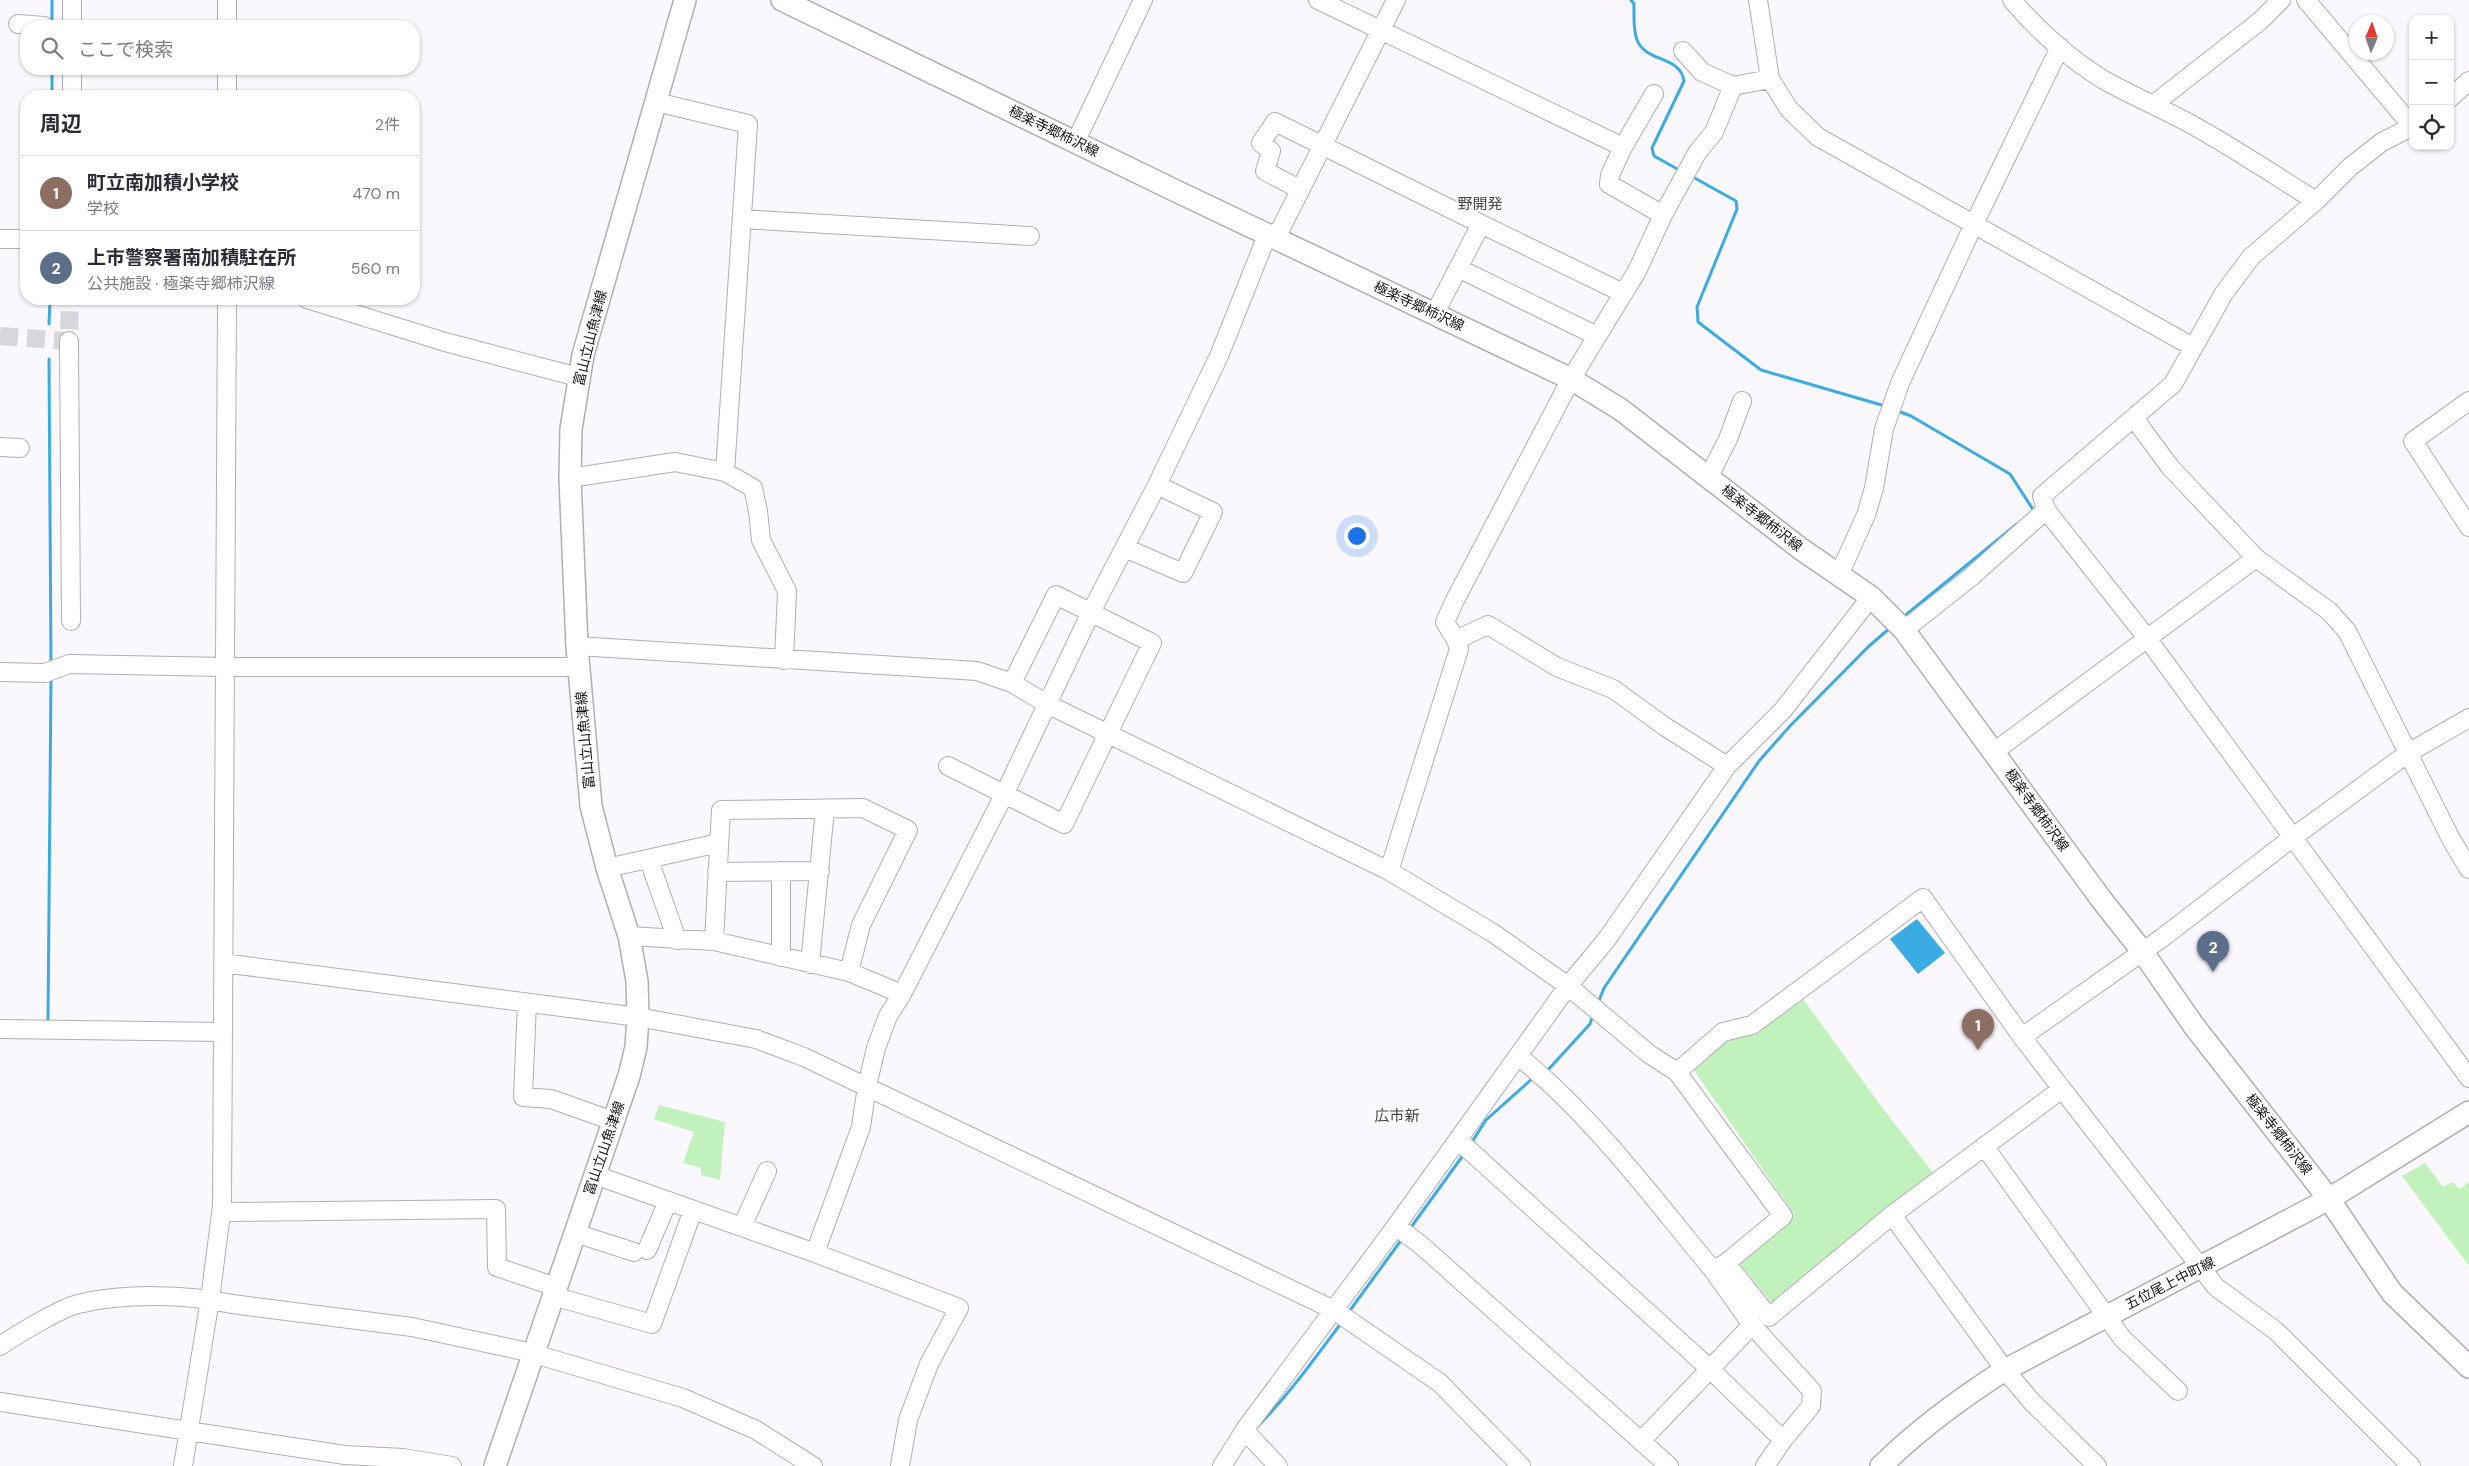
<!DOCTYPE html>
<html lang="ja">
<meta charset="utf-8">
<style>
:root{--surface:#fff;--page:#f2f2f3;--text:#2b2b33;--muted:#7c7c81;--line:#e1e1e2;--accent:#111827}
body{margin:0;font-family:"DM Sans","Noto Sans JP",sans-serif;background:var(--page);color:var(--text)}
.controls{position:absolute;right:15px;top:15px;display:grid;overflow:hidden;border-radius:10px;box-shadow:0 1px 4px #0004}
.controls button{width:45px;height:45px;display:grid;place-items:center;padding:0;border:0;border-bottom:1px solid var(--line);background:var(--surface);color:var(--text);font:25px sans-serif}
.compass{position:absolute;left:2349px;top:15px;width:45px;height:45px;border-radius:50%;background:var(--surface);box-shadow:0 1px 4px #0004;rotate:2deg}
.you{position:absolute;left:1356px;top:535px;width:18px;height:18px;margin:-12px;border:4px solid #fff;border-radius:50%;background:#1a73e8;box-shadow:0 0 0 8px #1a73e833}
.badge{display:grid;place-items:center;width:32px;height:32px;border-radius:50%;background:var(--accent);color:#fff;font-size:16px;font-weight:700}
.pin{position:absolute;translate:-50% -41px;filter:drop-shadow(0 1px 2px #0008)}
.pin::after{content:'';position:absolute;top:26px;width:18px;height:15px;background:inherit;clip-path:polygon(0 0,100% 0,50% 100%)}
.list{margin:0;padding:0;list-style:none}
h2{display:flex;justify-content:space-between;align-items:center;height:65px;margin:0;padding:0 20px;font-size:21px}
h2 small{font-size:16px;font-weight:400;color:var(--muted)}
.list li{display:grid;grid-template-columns:32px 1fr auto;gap:15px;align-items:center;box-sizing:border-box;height:75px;padding:0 20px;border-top:1px solid var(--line)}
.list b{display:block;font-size:19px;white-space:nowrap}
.list p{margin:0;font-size:16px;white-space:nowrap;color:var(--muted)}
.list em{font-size:16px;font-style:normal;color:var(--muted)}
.icon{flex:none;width:28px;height:28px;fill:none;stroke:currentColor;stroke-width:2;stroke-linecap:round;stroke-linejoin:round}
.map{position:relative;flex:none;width:2469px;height:1466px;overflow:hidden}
.search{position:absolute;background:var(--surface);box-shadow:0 1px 4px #0004;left:20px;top:20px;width:400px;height:55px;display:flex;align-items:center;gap:12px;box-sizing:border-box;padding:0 18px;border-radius:20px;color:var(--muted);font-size:19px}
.panel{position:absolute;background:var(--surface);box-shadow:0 1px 4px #0004;left:20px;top:90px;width:400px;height:215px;border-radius:20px}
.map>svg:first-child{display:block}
.green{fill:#c2f2bc}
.water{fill:#3bace3}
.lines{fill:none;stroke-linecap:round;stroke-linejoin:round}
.stream{stroke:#3bace3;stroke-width:3}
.minor-tunnel{stroke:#d7d6da;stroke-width:18;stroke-dasharray:18 9;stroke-linecap:butt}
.minor-casing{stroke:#b0aeb3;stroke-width:20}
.major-casing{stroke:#b0aeb3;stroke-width:24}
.minor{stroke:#fff;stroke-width:18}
.major{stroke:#fff;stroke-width:21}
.labels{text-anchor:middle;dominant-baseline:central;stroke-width:4;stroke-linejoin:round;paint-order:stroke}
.street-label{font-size:14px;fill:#131314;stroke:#fff}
.neighbourhood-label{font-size:15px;fill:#444347;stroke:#fff}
</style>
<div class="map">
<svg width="2469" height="1466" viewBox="0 0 2469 1466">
<rect width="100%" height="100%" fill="#faf8fd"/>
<path class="green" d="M 1803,999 L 1884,1110 L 1934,1174 L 1772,1304 L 1739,1263 L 1794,1214 L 1693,1069 L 1728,1041 L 1761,1030 Z
M 659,1105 L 725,1122 L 720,1180 L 701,1175 L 701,1168 L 683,1163 L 694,1132 L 654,1119 Z
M 2425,1163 L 2443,1187 L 2453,1182 L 2459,1189 L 2469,1182 L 2469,1266 L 2402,1176 Z"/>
<path class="water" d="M 1917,919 L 1945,953 L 1918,974 L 1890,939 Z"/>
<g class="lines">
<path class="stream" d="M 1631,0 L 1634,4 C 1634,15 1633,30 1637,40 C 1646,63 1680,55 1684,81 L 1652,148 L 1654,156 L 1681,171
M 52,24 L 52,0
M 52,96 L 52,69
M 1691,176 L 1736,201 L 1737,209 L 1697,307 L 1698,322 L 1761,370 L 1885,406
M 49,324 L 50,299
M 49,359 L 51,666
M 1895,410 L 1911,416 L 2010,474 L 2034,511
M 1902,618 L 2017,524
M 1598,1003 L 1604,988 L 1759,761 L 1790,726 L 1868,647 L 1891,627
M 48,1022 L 51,677
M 1547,1071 L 1590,1024 L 1593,1015
M 1470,1145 L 1486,1120 L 1534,1077
M 1409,1230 L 1464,1154
M 1348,1313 L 1402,1239
M 1260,1424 C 1291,1392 1315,1358 1342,1322"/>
<path class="minor-tunnel" d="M 0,336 L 69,341 L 70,299"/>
<g class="minor-casing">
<path id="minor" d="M 72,0 L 72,26
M 227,0 L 227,26
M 1318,0 L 1623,147 L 1610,175 L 1609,184 L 1663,215 L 1637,271 L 1571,379 L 1454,602 L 1445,622 L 1456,640
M 1758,0 L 1770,79 L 1789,109 L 1818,137 L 2193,347
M 2012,0 C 2037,30 2071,60 2104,80 C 2134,97 2166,110 2196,127 C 2237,150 2276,176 2316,201
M 2306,0 L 2412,126
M 18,24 L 44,26
M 1683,51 L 1702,72 L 1733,86 L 1770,79
M 72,69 L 72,96
M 227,69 L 227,96
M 2450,98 L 2469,81
M 656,102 L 748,124 L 725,472
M 2154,104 L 2260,21 L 2281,0
M 1076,141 L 1143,0
M 1623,147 L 1654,94
M 1299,189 L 1265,171 L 1271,151 L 1261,143 L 1275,122 L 1481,224
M 1663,215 L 1697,153 L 1714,132 L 1733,86
M 742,219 L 1030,236
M 0,239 L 19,239
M 1458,268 L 1597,336
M 307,299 L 445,342 L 578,377
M 1435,313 L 1481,224 L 1623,293
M 69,341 L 71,621
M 2469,401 L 2413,441 L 2469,527
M 2134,418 L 2170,467 L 2256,558 L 2329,611 L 2347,631 L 2451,839 L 2469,869
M 0,447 L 20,448
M 1709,476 L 1728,439 L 1742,401
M 570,478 L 675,462 L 725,472 L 753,488 L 758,511 L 761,540 L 787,591 L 784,660
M 2046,510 L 2147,638 L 2469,1078
M 1125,548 L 1183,573 L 1213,512 L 1157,485
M 1839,575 L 1866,515 L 1874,488 L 1884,429 L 1900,383 L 1974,224 L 2060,47
M 1904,630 L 1971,577 L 2046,510 L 2042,496 L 2173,384 L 2224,293 L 2251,257 L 2316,201 L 2350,167 L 2382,142 L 2413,126
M 577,646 L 977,671 L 1012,683 L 1047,704 L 1389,871 L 1493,933 L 1568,986 L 1649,1054 L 1677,1072 L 1783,1216 L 1726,1263 L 1769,1317 L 1892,1215 L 2062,1089 L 2022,1037 L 1923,898 L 1752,1025 L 1723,1032 L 1677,1072
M 0,672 L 45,673 L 69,664 L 226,667 L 579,667
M 1995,751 L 2256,558
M 948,766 L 1064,824 L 1152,643 L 1056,595 L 1012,683
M 649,860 L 677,940
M 607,868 L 719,843
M 1389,871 L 1459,649 L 1456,640 L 1488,625 L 1557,667 L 1613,689 L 1664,726 L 1727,766
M 717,872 L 820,871
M 629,936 L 714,941 L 849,972 L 902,994
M 714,941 L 721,810 L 863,808 L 908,830 L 861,925 L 849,972
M 781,957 L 781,871
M 223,963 L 638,1017 L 756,1039 L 804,1057 L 1334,1310 L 1440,1383 L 1521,1466
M 810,964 L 825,809
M 527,1003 L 523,1097 L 551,1099 L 613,1121
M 0,1029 L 223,1032
M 2022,1037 L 2162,938 L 2292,838 L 2408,753 L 2469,718
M 1518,1056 C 1593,1116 1652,1197 1713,1270
M 2062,1089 L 2216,1287 L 2276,1331 L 2411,1466
M 1458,1140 L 1710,1369 L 1642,1440
M 1984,1146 L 2122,1338 L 2178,1391
M 595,1175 L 815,1253 L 959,1308 L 929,1364 L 908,1420 L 900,1466
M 222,1212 L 496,1209 L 497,1267 L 556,1287
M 1892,1215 L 2005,1370 L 2032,1402 L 2097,1466
M 1396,1226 L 1422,1246 L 1669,1466
M 742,1227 L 767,1171
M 575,1233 L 634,1252
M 647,1250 L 668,1201
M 815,1253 L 861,1127 L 867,1086 L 876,1048 L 888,1016 L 902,994 L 1004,795 L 1091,612 L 1157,485 L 1219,356 L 1264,243 L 1270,236 L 1280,230 L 1396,0
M 1722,1265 L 1713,1270 L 1752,1325
M 553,1296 L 652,1324 L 693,1210
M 1752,1325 L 1812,1391 L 1811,1406 L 1783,1440 L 1710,1369 Z
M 0,1346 C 16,1335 61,1308 78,1304 C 124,1293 186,1294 232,1304 L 412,1327 L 528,1352 L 683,1398 L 756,1430 L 813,1466
M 0,1402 L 345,1455 L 403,1458 L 403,1466
M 1245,1431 L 1278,1466
M 403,1458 L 452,1466
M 183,1466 L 210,1299 L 222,1206 L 227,299
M 1222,1466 L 1246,1428 L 1396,1226 L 1568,986 L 1607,939 L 1727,766 L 1783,710 L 1871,597
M 1765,1466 L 1783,1440"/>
</g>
<g class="major-casing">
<path id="major" d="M 782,0 L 1178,192 L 1571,379 L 1620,409 L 1801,549 L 1871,597 L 1904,630 L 2101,899 L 2142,951 L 2194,1026 L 2329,1199 L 2392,1293 L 2469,1367
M 495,1466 L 629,1076 L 636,1047 L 638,1017 L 637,981 L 629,936 L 607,868 L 591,806 L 577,646 L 570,478 L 571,429 L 583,355 L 685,0
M 1881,1466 C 1919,1429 1961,1398 2005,1370 L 2329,1199 L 2469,1112"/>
</g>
<use href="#minor" class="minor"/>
<use href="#major" class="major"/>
</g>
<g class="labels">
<g class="street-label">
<text transform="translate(1054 131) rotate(26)">極楽寺郷柿沢線</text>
<text transform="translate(1419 306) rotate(25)">極楽寺郷柿沢線</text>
<text transform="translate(590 338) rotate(-76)">富山立山魚津線</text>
<text transform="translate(1762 518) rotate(38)">極楽寺郷柿沢線</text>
<text transform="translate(585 740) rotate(-95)">富山立山魚津線</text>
<text transform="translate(2037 810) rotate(54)">極楽寺郷柿沢線</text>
<text transform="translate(2279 1134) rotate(52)">極楽寺郷柿沢線</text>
<text transform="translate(604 1148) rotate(-71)">富山立山魚津線</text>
<text transform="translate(2170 1283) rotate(-27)">五位尾上中町線</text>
</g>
<g class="neighbourhood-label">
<text x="1480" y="204">野開発</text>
<text x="1397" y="1116">広市新</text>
</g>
</g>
</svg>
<div class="controls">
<button>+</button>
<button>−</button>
<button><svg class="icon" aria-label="locate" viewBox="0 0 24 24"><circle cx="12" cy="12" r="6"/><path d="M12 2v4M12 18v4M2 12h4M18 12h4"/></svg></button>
</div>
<svg class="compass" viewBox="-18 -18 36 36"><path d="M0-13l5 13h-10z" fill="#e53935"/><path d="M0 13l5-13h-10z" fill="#7c7c81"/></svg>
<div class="you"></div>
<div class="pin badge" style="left:1978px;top:1050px;background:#8d6e63">1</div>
<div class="pin badge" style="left:2213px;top:972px;background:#5c6f8a">2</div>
<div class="search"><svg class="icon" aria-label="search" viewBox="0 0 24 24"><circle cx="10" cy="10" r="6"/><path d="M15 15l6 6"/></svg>ここで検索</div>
<section class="panel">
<h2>周辺<small>2件</small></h2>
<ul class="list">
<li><span class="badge" style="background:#8d6e63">1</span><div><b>町立南加積小学校</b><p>学校</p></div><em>470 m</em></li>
<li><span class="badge" style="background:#5c6f8a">2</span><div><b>上市警察署南加積駐在所</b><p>公共施設 · 極楽寺郷柿沢線</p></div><em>560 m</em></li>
</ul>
</section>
</div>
